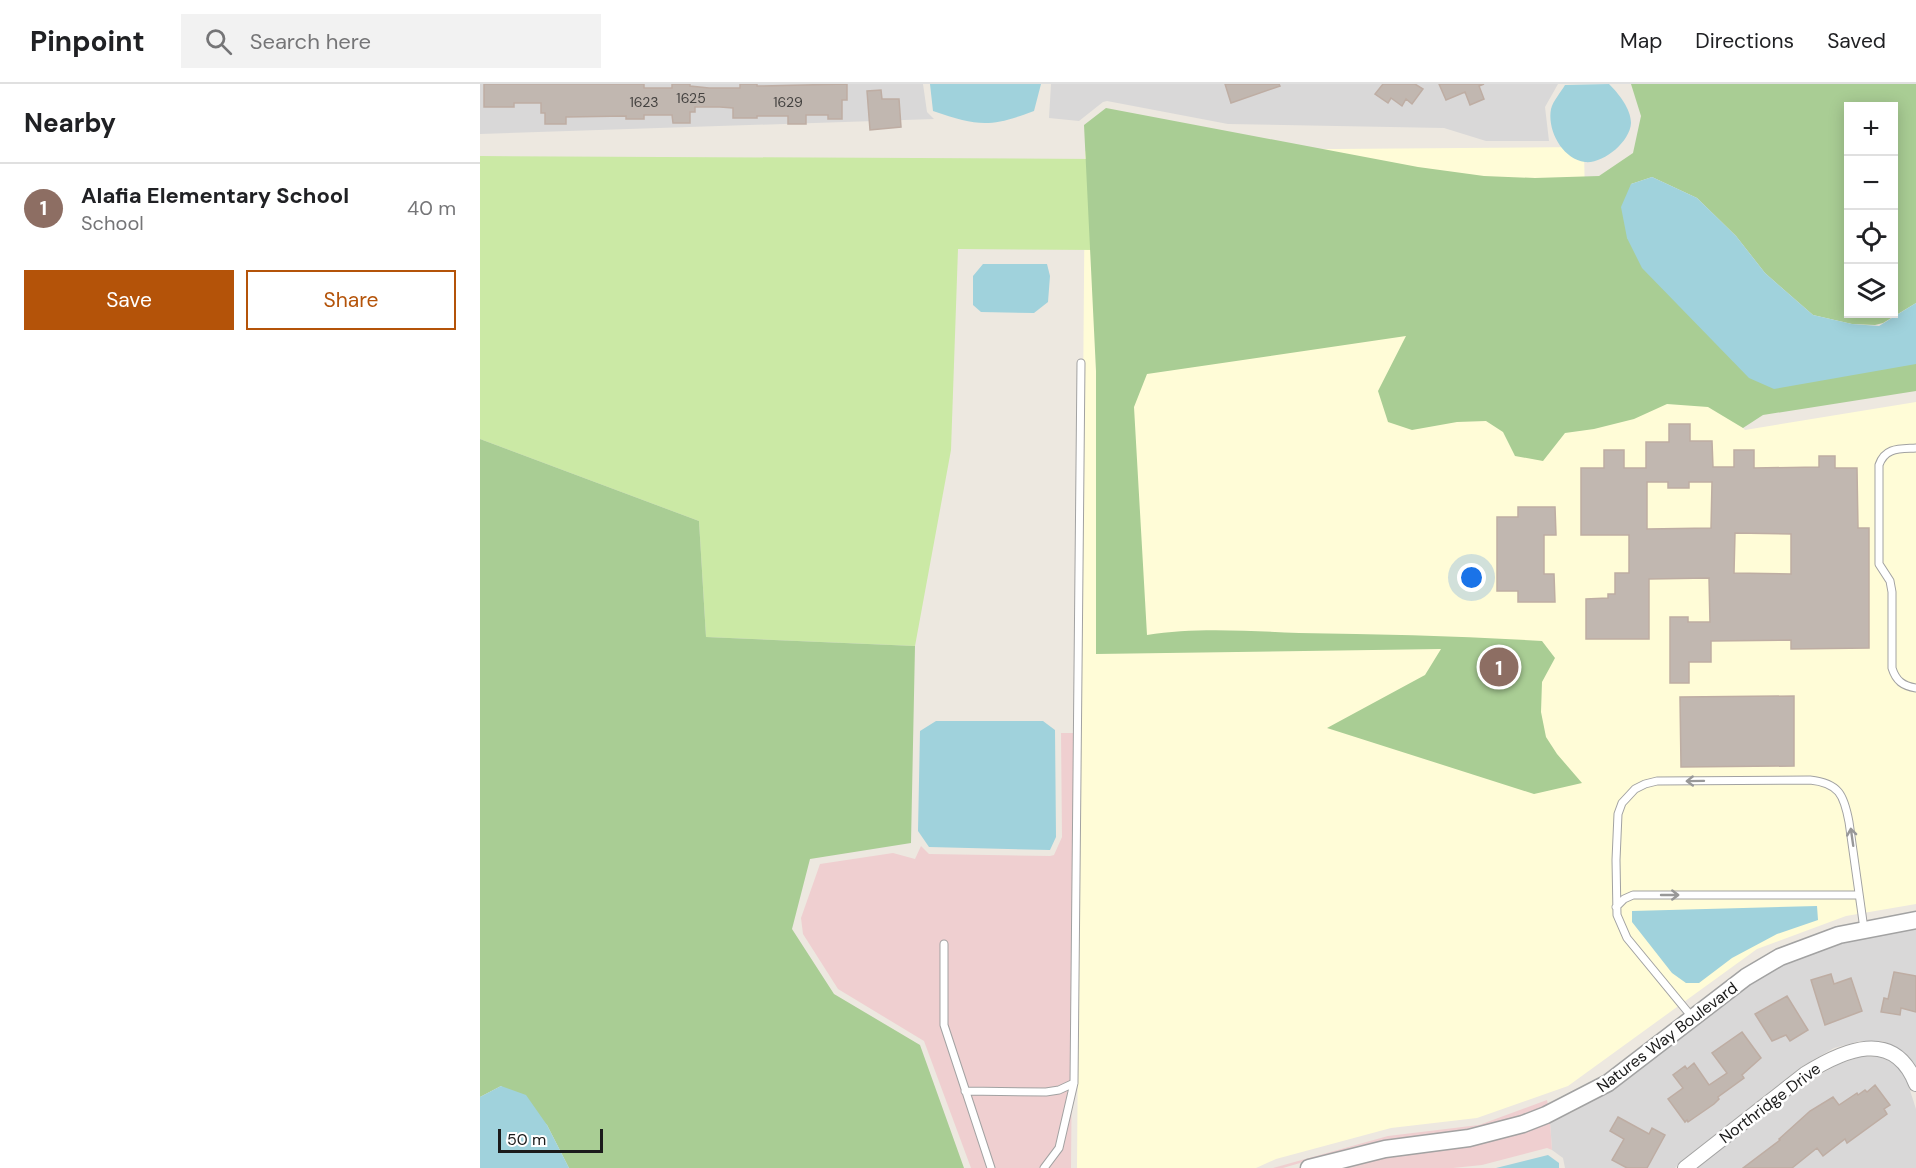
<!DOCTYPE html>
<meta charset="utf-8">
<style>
:root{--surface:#fff;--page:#f2f2f2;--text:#202124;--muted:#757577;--line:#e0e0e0;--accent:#b45309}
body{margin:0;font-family:"DM Sans",sans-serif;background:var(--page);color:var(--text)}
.controls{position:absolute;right:18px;top:18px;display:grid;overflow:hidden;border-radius:0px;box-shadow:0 3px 15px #0003}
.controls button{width:54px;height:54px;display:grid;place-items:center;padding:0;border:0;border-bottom:2px solid var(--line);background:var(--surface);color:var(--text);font:30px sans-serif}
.scale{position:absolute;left:18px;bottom:15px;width:105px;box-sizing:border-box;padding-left:6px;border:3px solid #1b1b1b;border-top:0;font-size:16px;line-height:21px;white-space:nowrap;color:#1b1b1b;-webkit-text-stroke:4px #fff;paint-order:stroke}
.you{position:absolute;left:992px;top:494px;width:21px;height:21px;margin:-15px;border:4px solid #fff;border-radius:50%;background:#1a73e8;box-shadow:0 0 0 9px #1a73e833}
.badge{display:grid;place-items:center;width:39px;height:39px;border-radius:50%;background:var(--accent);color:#fff;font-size:20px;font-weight:700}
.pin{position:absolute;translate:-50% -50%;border:3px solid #fff;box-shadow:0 2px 6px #0006}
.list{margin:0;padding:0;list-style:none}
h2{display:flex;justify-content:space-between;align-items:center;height:78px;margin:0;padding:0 24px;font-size:26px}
h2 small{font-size:20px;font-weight:400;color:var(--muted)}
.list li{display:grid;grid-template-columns:39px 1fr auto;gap:18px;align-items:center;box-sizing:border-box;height:90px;padding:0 24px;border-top:2px solid var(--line)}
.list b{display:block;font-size:22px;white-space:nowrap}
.list p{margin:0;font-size:20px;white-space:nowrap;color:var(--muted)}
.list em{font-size:20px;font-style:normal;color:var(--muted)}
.actions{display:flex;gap:12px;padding:18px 24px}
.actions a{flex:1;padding:14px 0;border:2px solid var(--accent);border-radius:0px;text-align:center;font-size:21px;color:var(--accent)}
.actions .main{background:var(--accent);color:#fff}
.icon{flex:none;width:33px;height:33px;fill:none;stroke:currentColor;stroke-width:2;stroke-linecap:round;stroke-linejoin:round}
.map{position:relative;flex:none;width:1436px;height:1084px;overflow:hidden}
header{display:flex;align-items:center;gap:36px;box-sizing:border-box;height:84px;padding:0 30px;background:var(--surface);border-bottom:2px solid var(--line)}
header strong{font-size:28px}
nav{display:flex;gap:33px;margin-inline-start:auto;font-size:21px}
.search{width:420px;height:54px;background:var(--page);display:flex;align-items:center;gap:15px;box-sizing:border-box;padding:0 21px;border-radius:0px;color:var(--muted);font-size:22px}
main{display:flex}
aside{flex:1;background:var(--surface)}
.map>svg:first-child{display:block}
.residential{fill:#d9d8d8}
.commercial{fill:#efcfd0}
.education{fill:#fffcd7}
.grass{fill:#cbe9a5}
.forest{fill:#a9cd94;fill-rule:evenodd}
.water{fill:#a0d2dc}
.building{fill:#c1b7b0;stroke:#beada3;stroke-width:1.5;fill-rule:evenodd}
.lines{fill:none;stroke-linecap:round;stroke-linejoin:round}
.service-casing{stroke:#a2a2a2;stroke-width:9}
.minor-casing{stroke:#a2a2a2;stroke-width:16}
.tertiary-casing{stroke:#a2a2a2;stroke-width:19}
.service{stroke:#fff;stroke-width:7}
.minor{stroke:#fff;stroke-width:14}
.tertiary{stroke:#fff;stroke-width:16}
.oneway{stroke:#989898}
.labels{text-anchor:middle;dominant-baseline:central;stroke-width:5;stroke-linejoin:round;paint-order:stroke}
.number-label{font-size:14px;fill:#444240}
.street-label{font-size:16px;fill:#1b1b1b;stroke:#fff}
</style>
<header>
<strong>Pinpoint</strong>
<div class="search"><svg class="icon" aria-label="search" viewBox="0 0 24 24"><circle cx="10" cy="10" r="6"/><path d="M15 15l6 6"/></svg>Search here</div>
<nav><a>Map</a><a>Directions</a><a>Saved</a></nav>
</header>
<main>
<aside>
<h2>Nearby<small></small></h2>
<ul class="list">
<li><span class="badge" style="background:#8d6e63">1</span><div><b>Alafia Elementary School</b><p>School</p></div><em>40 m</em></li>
</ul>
<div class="actions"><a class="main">Save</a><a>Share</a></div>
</aside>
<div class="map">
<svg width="1436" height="1084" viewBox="0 0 1436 1084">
<rect width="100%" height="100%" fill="#ede8e0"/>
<path class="residential" d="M 0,0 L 443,0 L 447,28 L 454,35 L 0,50 Z
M 571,0 L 1078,0 L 1065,23 L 1069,57 L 1006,57 L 964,44 L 748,40 L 627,17 L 623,18 L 599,37 L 569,34 Z
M 1436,845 L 1436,982 L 1427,971 L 1416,963 L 1403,957 L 1380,957 L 1354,964 L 1321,983 L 1204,1075 L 1195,1084 L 1085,1084 L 1083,1074 L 1072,1066 L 1070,1038 L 1091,1029 L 1132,1006 L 1270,900 L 1292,886 L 1314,875 L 1361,859 Z
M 1383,972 L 1399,973 L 1409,977 L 1418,983 L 1426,994 L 1436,1025 L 1436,1084 L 1217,1084 L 1328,997 L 1359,980 Z"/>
<path class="commercial" d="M 581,649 L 595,649 L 591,1084 L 491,1084 L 444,957 L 358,905 L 323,850 L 321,834 L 340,780 L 413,769 L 435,775 L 441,762 L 449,770 L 570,772 L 574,771 L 582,753 Z
M 1067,1016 L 1068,1021 L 1015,1040 L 988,1046 L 904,1057 L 878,1062 L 803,1084 L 793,1084 L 908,1052 L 999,1041 Z
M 1070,1038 L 1072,1066 L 1067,1064 L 1002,1081 L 973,1084 L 860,1084 L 906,1073 L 990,1062 L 1045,1048 Z"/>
<path class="education" d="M 1104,63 L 1106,177 L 1265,346 L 1436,318 L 1436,820 L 1366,832 L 1277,865 L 1088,1002 L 997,1034 L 911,1044 L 796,1075 L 776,1084 L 597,1084 L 605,67 Z"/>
<path class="grass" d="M 0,72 L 617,75 L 617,166 L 478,165 L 471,366 L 435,562 L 226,553 L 219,437 L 0,355 Z"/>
<path class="forest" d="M 1151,0 L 1436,0 L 1436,219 L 1403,239 L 1395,241 L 1372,240 L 1333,231 L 1285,189 L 1256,152 L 1217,114 L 1172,93 L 1151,100 L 1147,154 L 1436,279 L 1436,307 L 1283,331 L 1263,344 L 1228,323 L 1187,320 L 1154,335 L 1114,345 L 1085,349 L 1063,377 L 1035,372 L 1023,348 L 1006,337 L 977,338 L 932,346 L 908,338 L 898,307 L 926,252 L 667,290 L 654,323 L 667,551 C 715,543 770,547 819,549 C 900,550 981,552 1062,557 L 1075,574 L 1062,598 L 1061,628 L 1066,653 L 1077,670 L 1102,699 L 1054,710 L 847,644 L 945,591 L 961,565 L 616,570 L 616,287 L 604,41 L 626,24 L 938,83 L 1004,92 L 1055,94 L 1119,92 L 1153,69 L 1161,32 ZM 1368,22 L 1414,22 L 1414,230 L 1368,230 Z
M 0,355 L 219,437 L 226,553 L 435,562 L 431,759 L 330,775 L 312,845 L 354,910 L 440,961 L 484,1084 L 89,1084 L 67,1041 L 21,1002 L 0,1013 Z"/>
<path class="water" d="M 450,0 L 561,0 L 554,27 C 509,44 498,42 453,27 Z
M 1129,0 C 1139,10 1151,25 1151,39 C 1150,58 1123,80 1105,78 C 1082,75 1067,46 1071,25 C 1073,17 1081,8 1085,1 Z
M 1172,93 L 1217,114 L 1256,152 L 1285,189 L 1333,231 L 1372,240 L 1399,242 L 1436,219 L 1436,280 L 1294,305 L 1269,294 L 1162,184 L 1147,154 L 1141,123 L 1151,100 Z
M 503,180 L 567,180 L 570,192 L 568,218 L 554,229 L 501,228 L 493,221 L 493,192 Z
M 456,637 L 563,637 L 575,646 L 576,753 L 570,766 L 449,763 L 438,747 L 440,647 Z
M 1337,822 L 1338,836 L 1297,850 L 1252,874 L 1219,899 L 1206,899 L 1192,889 L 1152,838 L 1152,827 Z
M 21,1002 L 46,1011 L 67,1041 L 89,1084 L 0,1084 L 0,1013 Z
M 1068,1071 L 1079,1079 L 1079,1084 L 1016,1084 Z"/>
<path class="building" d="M 4,0 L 164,0 L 164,4 L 192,4 L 192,0 L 210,0 L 210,2 L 229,4 L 260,4 L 260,0 L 277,0 L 277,2 L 367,0 L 367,16 L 362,16 L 362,35 L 348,35 L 348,31 L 326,31 L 326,40 L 308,40 L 308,32 L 277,32 L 277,34 L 253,34 L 253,24 L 240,23 L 215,23 L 215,28 L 210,28 L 210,39 L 193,39 L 192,31 L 164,31 L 164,35 L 146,35 L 146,32 L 86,33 L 86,40 L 65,40 L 65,29 L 61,29 L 61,19 L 34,19 L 34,23 L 4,23 Z
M 745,0 L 799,0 L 800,2 L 751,19 Z
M 903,0 L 935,0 L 943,5 L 932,20 L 926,15 L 922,22 L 911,14 L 908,19 L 895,10 Z
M 959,0 L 1004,0 L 999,2 L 1004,15 L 990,21 L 985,8 L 966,16 Z
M 401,6 L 402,15 L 419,15 L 421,43 L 390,46 L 387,7 Z
M 1189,340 L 1210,340 L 1210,357 L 1232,357 L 1233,383 L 1254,383 L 1254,366 L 1274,366 L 1274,384 L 1339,383 L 1339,372 L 1355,372 L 1355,384 L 1377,384 L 1378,444 L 1389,444 L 1389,564 L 1311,565 L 1311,556 L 1231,557 L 1231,578 L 1209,578 L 1209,599 L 1190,599 L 1190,533 L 1208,533 L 1208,538 L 1230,538 L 1229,494 L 1169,495 L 1169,555 L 1106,555 L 1106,515 L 1128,514 L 1128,510 L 1135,510 L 1135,489 L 1149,489 L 1149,451 L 1101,451 L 1101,384 L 1124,384 L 1124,366 L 1144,366 L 1144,384 L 1166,384 L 1166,358 L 1189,358 ZM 1167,398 L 1188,398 L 1188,404 L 1209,404 L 1209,398 L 1232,398 L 1231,444 L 1167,445 ZM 1255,449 L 1311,450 L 1311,490 L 1254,489 Z
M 1038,423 L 1075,423 L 1076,451 L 1064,451 L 1064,490 L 1074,490 L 1075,518 L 1038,518 L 1038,507 L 1017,507 L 1017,433 L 1038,433 Z
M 1314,612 L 1314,682 L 1201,683 L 1200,613 Z
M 1414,888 L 1436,892 L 1436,928 L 1421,924 L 1420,931 L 1401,928 L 1404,914 L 1408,915 Z
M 1351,890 L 1354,900 L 1371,894 L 1382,927 L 1345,941 L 1331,896 Z
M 1307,912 L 1328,946 L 1310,957 L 1306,951 L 1292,957 L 1275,930 Z
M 1262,948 L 1281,974 L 1262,991 L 1264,994 L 1238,1013 L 1239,1015 L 1234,1020 L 1208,1038 L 1207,1036 L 1205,1038 L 1188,1015 L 1203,1004 L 1193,991 L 1205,982 L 1207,985 L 1214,979 L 1229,1001 L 1247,989 L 1232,969 Z
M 1395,1001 L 1410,1021 L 1404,1025 L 1407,1030 L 1367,1059 L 1365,1055 L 1343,1072 L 1337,1064 L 1312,1084 L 1263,1084 L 1300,1056 L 1299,1055 L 1330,1027 L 1353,1013 L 1359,1021 L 1377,1009 L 1378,1011 L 1385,1006 L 1387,1008 Z
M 1138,1033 L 1169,1050 L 1172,1044 L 1185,1051 L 1167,1084 L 1147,1084 L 1132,1076 L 1144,1055 L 1130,1047 Z"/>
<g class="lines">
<g class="service-casing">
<path id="service" d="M 1436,364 C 1420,365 1405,363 1399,381 L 1399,480 L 1410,497 L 1412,508 L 1412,584 C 1416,597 1423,602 1436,604
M 1136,823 L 1144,815 L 1153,811 L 1379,811
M 464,860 L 464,941 L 511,1084
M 1212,933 L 1147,854 L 1137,831 L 1136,776 L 1138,730 L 1142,719 L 1155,705 L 1165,700 L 1177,697 L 1330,696 C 1359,699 1364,711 1369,738 L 1384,845
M 485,1007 L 566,1008 L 579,1006 L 594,999
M 564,1084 L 579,1064 L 594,999 L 601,279"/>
</g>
<g class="minor-casing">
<path id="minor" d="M 1205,1084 L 1325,990 C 1363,966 1414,943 1436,1000"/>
</g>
<g class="tertiary-casing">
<path id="tertiary" d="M 829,1084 L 905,1065 L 989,1054 L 1043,1040 L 1066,1031 L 1128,999 L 1266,893 L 1300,873 L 1359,851 L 1436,836"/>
</g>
<use href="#service" class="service"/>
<use href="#minor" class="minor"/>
<use href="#tertiary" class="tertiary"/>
</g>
<defs><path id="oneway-shaft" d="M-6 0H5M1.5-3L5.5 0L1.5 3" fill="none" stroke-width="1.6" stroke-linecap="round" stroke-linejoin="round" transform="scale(1.5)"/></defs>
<g class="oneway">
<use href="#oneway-shaft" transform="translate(1215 697) rotate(179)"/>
<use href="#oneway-shaft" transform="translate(1372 753) rotate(-98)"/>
<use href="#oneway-shaft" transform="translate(1190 811)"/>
</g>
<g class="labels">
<g class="number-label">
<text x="211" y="14">1625</text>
<text x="164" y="18">1623</text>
<text x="308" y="18">1629</text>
</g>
<g class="street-label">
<text transform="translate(1187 953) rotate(-37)">Natures Way Boulevard</text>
<text transform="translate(1290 1019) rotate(-37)">Northridge Drive</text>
</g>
</g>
</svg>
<div class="controls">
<button>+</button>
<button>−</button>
<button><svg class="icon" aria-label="locate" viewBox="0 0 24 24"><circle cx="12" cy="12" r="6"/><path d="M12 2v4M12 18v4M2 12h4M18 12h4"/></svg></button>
<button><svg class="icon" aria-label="layers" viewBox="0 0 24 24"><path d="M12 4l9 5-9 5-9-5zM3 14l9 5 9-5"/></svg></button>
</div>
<div class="scale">50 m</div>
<div class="you"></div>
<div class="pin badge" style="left:1019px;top:583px;background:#8d6e63">1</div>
</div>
</main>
